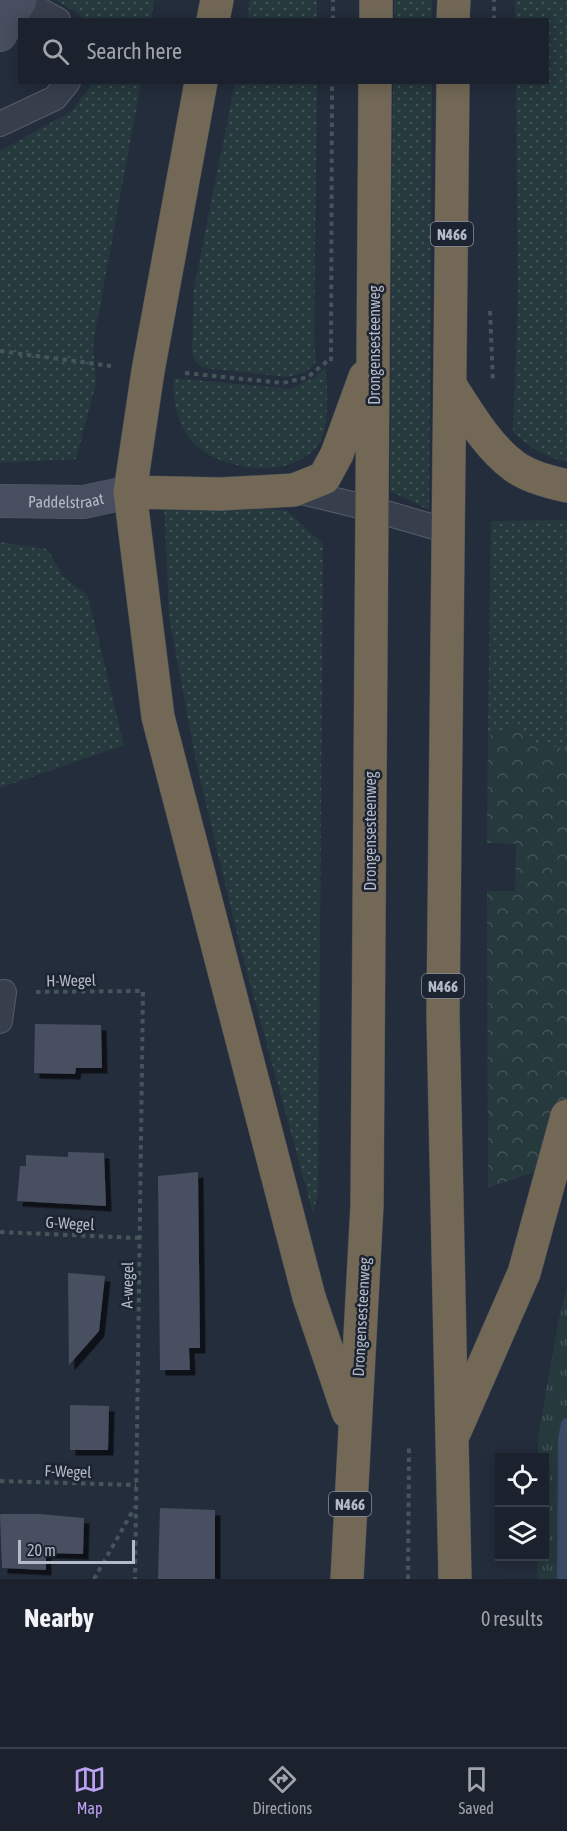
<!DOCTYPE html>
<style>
:root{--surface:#1b222d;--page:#282f39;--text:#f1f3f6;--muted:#a0a4aa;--line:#393f49;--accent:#bca0f2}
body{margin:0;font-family:"Asap Condensed",sans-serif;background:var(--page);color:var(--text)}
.controls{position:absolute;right:18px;bottom:18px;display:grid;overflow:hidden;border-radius:0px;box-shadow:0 3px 15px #0003}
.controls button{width:54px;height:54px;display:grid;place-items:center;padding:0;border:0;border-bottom:2px solid var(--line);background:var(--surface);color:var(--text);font:30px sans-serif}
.scale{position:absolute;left:18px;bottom:15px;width:117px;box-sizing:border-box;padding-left:6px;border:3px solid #b4bac7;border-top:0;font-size:16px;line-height:21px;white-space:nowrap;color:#b4bac7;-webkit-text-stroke:4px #1d2431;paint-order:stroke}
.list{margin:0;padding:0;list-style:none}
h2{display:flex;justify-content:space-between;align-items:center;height:78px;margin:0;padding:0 24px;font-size:26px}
h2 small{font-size:20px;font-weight:400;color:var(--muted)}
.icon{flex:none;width:33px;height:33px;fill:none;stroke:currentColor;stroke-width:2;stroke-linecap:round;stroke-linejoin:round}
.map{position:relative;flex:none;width:567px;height:1579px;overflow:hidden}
.search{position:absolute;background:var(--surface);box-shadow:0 3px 15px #0003;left:18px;right:18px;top:18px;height:66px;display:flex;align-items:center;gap:15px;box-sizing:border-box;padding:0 21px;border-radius:0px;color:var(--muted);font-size:22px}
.sheet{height:168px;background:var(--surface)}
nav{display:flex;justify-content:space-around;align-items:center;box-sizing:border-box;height:84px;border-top:2px solid var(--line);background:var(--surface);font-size:16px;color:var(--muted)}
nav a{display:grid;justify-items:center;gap:3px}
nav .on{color:var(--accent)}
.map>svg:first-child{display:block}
.grass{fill:url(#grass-dots)}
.forest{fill:url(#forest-crowns)}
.park{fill:url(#park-tufts)}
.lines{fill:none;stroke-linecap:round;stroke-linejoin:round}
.stream{stroke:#3a4a64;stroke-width:12}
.building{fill:#465060;filter:url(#shadow)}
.lane-casing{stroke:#565d6a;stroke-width:26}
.secondary-casing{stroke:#565d6a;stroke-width:34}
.highway-casing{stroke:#434a57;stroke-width:34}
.path{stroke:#44565a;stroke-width:4;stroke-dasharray:4.5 4.5;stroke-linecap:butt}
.lane{stroke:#383f4c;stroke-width:24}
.secondary{stroke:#464e5f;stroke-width:33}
.highway{stroke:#726855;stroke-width:33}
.labels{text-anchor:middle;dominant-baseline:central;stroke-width:5;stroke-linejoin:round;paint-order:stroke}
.shield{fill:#1d2431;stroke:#878d9a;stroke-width:1.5}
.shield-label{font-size:15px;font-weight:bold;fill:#b4bac7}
.street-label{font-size:16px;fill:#b4bac7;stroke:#1d2431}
</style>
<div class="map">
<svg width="567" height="1579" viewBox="0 0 567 1579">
<defs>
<pattern id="grass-dots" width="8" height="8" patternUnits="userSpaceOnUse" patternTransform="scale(1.5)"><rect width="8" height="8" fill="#26393d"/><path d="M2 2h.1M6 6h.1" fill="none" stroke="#435458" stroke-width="1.8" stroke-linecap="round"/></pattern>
<pattern id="forest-crowns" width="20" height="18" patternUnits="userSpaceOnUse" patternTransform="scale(1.5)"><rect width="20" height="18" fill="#26393d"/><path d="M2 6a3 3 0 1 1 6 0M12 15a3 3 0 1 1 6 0" fill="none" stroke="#435458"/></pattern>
<pattern id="park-tufts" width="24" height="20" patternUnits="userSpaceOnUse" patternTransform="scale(1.5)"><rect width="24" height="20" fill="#26393d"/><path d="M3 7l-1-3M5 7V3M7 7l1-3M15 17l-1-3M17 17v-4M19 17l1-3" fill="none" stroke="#435458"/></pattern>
<filter id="shadow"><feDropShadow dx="5.5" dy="5.5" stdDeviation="0" flood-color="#0009"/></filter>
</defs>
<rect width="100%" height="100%" fill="#242d3c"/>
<path class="grass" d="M 56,0 L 154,0 L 151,19 L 83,20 L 80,15 Z
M 250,0 L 317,0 L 317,19 L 247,19 Z
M 394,0 L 432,0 L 432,19 L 394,19 Z
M 515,0 L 567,0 L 567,462 C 545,457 529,447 513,432 L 518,300 L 516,83 L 548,82 L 548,20 L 515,19 Z
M 91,83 L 141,83 L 93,344 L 96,383 L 76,459 L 0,463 L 0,151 L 72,111 L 89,88 Z
M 235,83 L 317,83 L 314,342 L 316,362 L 306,372 L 288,377 L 203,368 L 194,360 L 192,350 L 194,288 Z
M 393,83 L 432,83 L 429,510 L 390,491 Z
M 325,367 C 328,383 329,426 321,440 C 297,483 217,472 190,439 C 177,423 172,398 174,378 L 291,389 L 315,377 Z
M 164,504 L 286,510 L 323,544 L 318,1194 L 313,1213 L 241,950 L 196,762 L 169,616 Z
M 567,520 L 567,748 L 539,746 L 513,728 L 488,736 L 491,521 Z
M 0,542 L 47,549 L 63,576 L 88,596 L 124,745 L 0,788 Z"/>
<path class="forest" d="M 513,728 L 539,746 L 567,748 L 567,1116 L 555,1165 L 488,1188 L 487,891 L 515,891 L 516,844 L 487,843 L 488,736 Z"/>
<path class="park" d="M 567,1287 L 567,1579 L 537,1579 L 537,1557 L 544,1556 L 544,1458 L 538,1457 L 538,1437 L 559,1318 Z"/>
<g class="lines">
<path class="stream" d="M 563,1579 L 564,1439 L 567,1424"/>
</g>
<path class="building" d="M 35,1024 L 101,1025 L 102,1068 L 76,1068 L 75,1074 L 34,1073 Z
M 68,1152 L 104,1153 L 106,1206 L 17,1201 L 20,1166 L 26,1166 L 26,1155 L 68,1157 Z
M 198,1172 L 200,1348 L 189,1348 L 190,1370 L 160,1370 L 158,1176 Z
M 68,1273 L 105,1276 L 99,1331 L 69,1365 Z
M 70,1405 L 109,1406 L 108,1450 L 70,1450 Z
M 160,1508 L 215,1510 L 215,1579 L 158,1579 Z
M 0,1514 L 39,1514 L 84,1518 L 83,1554 L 46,1553 L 46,1570 L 2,1568 Z"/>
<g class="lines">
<g class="lane-casing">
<path id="lane" d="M 21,0 L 58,20
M 0,124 L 55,98 L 68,82
M 294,490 L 372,509 L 448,531
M 0,1021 L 4,992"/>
</g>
<g class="secondary-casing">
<g id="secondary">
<path d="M 0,35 L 20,0"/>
<path id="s1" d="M 0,501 L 84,502 L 130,492"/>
</g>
</g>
<g class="highway-casing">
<path id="highway" d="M 213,20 L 217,0
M 376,20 L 376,0
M 453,20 L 454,0
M 201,82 L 148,371 L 130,492 L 158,717 L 309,1297 L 348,1412
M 453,82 L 443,1015 L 455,1579
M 450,385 C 469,414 487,446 514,466 C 529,477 550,482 567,486
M 130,492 L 221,494 L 294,490 L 324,478 L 337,454 L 365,377
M 455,1431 L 524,1273 L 567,1116
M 347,1579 L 367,1205 L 375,82"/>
</g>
<path class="path" d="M 333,20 L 333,0
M 494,20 L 494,0
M 490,311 L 493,382
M 0,351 L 111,366
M 331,361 L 332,82
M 185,373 L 283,383 L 308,377 L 331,358
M 36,992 L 143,991 L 135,1579
M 0,1232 L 139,1238
M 0,1481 L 136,1485
M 94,1579 L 135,1507
M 408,1579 L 409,1448"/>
<use href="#lane" class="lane"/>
<use href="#secondary" class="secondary"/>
<use href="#highway" class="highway"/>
</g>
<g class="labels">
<g class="shield">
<rect x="431" y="222" width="42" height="24" rx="4.5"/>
<rect x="422" y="974" width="42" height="24" rx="4.5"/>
<rect x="329" y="1492" width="42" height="24" rx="4.5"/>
</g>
<g class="shield-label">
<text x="452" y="234">N466</text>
<text x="443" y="986">N466</text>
<text x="350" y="1504">N466</text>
</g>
<g class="street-label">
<text transform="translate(374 345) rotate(-90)">Drongensesteenweg</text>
<text stroke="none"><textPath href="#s1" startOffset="66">Paddelstraat</textPath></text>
<text transform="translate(370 831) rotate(-90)">Drongensesteenweg</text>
<text transform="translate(71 980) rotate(-1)">H-Wegel</text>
<text transform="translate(70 1223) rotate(3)">G-Wegel</text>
<text transform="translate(127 1285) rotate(-89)">A-wegel</text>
<text transform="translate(361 1317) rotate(-87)">Drongensesteenweg</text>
<text transform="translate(68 1471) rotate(2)">F-Wegel</text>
</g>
</g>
</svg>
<div class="controls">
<button><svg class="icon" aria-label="locate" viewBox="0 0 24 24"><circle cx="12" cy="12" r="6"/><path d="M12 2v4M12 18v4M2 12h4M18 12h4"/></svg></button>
<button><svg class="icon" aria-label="layers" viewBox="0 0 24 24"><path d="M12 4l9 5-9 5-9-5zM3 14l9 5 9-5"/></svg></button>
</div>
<div class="scale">20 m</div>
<div class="search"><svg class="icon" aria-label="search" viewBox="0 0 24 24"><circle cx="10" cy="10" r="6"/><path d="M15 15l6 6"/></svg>Search here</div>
</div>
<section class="sheet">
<h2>Nearby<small>0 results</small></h2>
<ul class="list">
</ul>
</section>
<nav>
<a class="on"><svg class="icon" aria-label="map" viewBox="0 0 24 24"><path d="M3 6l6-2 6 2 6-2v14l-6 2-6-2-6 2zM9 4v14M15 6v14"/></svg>Map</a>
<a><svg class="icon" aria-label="directions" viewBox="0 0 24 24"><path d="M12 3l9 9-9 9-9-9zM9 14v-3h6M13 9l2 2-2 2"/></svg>Directions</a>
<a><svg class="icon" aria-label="saved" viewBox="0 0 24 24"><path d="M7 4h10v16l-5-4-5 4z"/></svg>Saved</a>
</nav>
